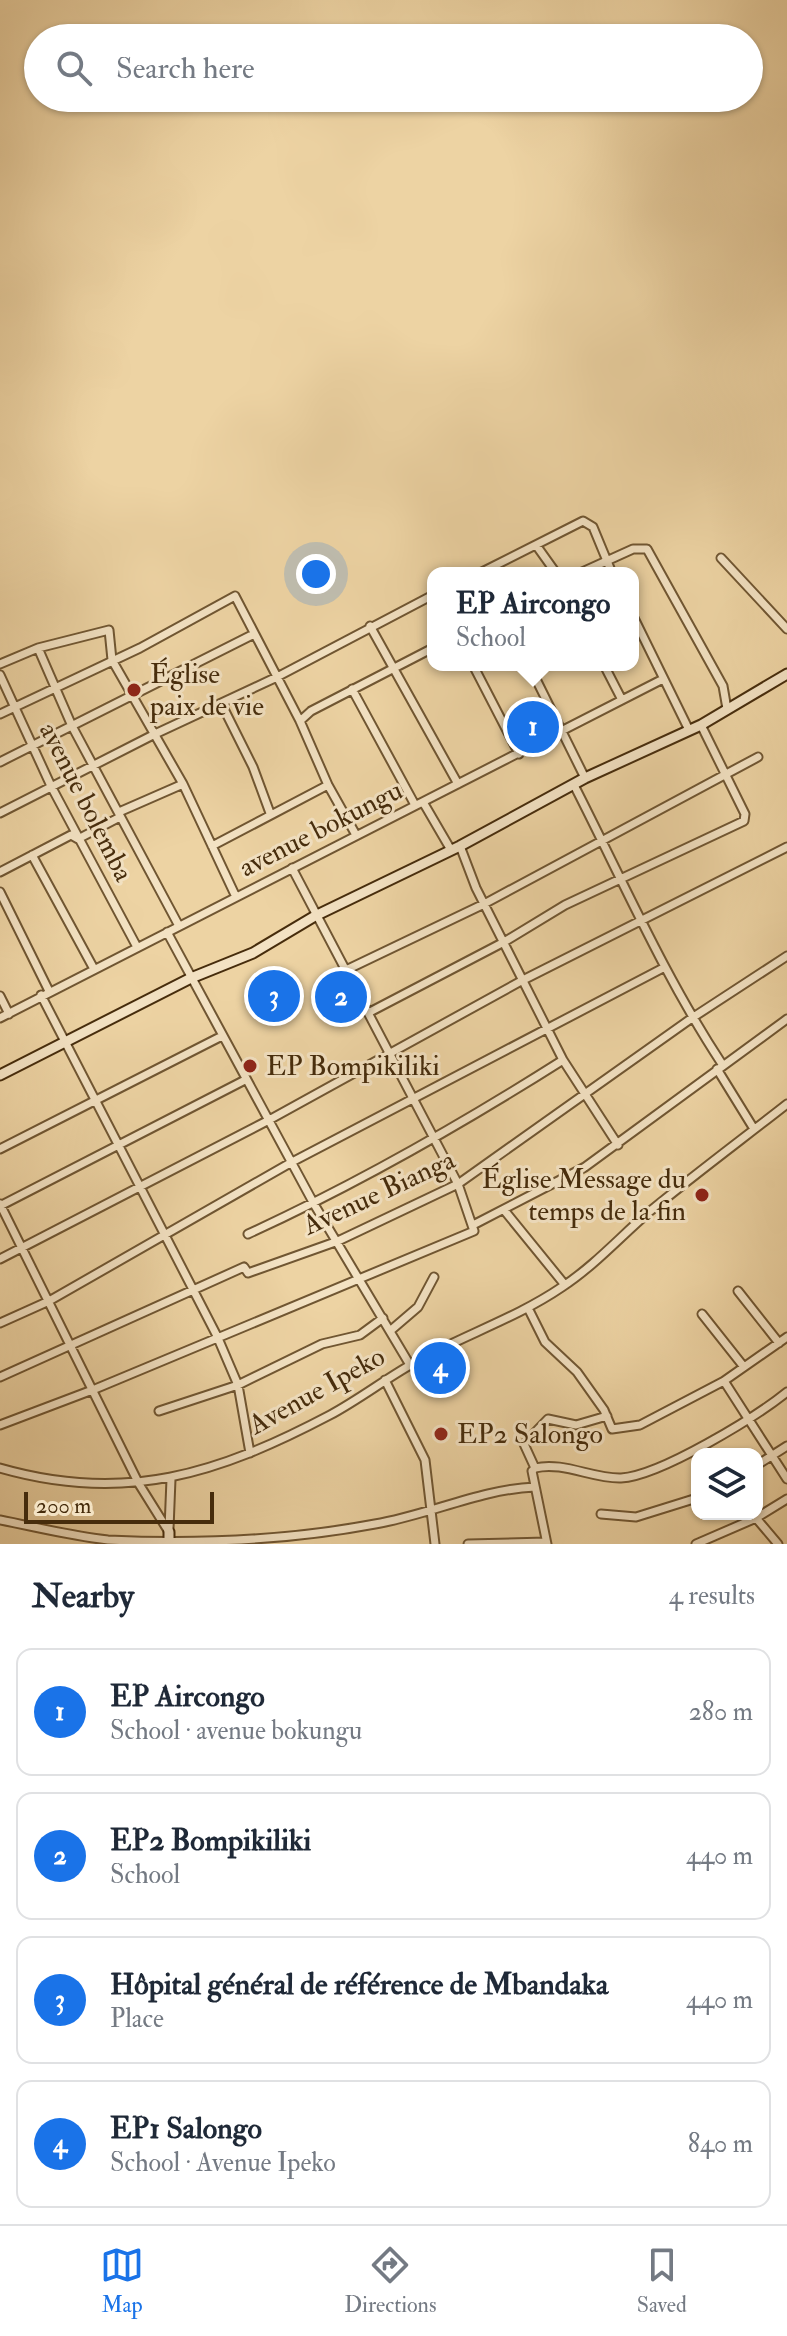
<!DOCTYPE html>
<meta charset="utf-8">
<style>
:root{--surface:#fff;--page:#f2f2f3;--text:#1f2937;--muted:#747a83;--line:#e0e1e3;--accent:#1a73e8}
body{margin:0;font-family:"IM FELL Double Pica",serif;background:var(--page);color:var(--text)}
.controls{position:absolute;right:24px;bottom:24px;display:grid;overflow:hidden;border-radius:16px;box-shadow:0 2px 6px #0004}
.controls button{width:72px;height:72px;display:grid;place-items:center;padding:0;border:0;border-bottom:2px solid var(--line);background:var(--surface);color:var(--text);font:40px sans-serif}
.scale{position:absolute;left:24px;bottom:20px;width:190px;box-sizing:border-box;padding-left:8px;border:4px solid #462c0c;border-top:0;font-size:22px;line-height:28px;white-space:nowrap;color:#462c0c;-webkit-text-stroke:6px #f3e2c3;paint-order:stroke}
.you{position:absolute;left:316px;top:574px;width:28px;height:28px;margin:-20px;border:6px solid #fff;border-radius:50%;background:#1a73e8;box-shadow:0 0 0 12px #1a73e833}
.badge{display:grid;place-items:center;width:52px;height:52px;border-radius:50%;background:var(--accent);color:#fff;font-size:26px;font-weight:700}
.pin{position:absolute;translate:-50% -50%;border:4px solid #fff;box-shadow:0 2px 8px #0006}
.popup{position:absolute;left:427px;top:567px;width:212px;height:104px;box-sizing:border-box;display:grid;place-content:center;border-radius:16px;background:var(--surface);filter:drop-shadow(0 2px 6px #0005);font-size:26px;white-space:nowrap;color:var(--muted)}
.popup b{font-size:30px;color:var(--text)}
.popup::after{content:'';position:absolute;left:50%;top:100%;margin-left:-16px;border:16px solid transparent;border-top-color:var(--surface)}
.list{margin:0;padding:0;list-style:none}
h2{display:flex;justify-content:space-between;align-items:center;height:104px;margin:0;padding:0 32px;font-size:34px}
h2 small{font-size:26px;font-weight:400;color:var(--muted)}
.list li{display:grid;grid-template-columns:52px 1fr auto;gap:24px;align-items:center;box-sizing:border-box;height:128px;margin:0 16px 16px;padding:0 16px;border:2px solid var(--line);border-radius:16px}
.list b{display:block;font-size:30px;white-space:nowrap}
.list p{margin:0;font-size:26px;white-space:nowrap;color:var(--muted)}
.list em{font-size:26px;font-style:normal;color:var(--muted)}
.icon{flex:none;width:44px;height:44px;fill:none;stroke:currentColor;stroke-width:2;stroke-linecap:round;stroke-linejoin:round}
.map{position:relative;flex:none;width:787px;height:1544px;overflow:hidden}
.search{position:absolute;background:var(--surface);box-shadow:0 2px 6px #0004;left:24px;right:24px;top:24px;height:88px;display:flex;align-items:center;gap:20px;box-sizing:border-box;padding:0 28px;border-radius:44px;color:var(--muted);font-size:30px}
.sheet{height:680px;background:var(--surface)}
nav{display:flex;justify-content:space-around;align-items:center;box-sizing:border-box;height:112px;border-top:2px solid var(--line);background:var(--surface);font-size:22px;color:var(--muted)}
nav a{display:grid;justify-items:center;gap:4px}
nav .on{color:var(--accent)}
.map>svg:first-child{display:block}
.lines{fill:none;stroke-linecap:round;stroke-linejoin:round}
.street-casing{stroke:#705632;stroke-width:11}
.secondary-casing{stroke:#462c0c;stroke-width:13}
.street{stroke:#f3e2c3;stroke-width:7}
.secondary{stroke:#f3e2c3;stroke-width:9}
.poi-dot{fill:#8f2418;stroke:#f3e2c3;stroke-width:3}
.labels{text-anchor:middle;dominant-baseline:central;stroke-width:6;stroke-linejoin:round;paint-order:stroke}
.poi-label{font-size:28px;fill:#462c0c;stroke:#f3e2c3;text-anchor:start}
.street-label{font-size:28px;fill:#462c0c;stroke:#f3e2c3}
</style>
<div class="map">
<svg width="787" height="1544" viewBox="0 0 787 1544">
<rect width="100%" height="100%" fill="#edd3a3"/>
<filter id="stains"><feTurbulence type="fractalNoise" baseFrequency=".0025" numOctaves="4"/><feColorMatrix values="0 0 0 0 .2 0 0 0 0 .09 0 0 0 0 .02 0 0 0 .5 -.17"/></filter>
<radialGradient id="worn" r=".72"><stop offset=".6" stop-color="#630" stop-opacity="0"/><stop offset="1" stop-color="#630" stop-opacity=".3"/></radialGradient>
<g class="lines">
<g class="street-casing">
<path id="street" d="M 536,545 L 556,573
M 721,558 L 787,629
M 480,573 L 583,521 L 593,527 L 612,573
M 580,573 L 633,549 L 647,549 L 723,686 L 727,709
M 633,616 L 689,730
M 370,626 L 458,784
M 38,648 L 72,726 L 179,926
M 0,664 L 38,648 L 109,630 L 112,660 L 183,784 L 236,897
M 473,665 L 519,754
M 529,665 L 585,778
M 604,665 L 622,700
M 0,675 L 51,786 L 137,947
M 352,689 L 415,805
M 222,705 L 253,767 L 270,813
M 0,714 L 140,648 L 235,596 L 300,721 L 328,785 L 356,835
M 300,721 L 311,711 L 433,648
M 0,762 L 254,634
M 574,785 C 622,879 664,976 722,1064
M 423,802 L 451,850
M 119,812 L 183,784
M 0,813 L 155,734 L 277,677 L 433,595
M 212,846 L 328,785
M 460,846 L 476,888 L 563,1060 L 618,1145
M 32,855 L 94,969
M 0,872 L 71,835 L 78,839 L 120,817
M 0,892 L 49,991
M 167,932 L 314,1204 L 410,1365
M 344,971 L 484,904 L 758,757
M 41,995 L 217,1336 L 238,1385 L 250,1453
M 0,996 L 9,1014
M 368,1013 L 504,942 L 565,905 L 744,821 L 745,814 L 701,725
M 0,1018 L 663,679
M 717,1069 L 754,1129
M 0,1149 L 222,1036
M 0,1204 L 139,1484 L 169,1532
M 0,1206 L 245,1080
M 504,1210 L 565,1285
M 475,1224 L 585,1167 L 787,1019
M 248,1234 C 357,1184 462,1124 563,1060
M 0,1259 L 269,1120 L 523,980 L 787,847
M 738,1291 L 779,1343
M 528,1308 L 545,1342 L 577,1372 L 604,1410 L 612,1429 L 640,1425 L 724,1381
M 702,1314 L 744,1367
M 0,1323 L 49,1301 L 292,1162 L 665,967
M 390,1331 L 418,1307 L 434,1277
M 787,1337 L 724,1381 L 787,1479
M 0,1377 L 244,1267 L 248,1273 L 338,1241 L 458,1184 L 692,1018 L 787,956
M 385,1380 L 425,1460 L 435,1544
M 159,1411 L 238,1385 L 322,1344 L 360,1335 L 383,1318
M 0,1425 L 95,1389 L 474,1231 L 458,1184 L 292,868
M 757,1465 L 787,1446
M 0,1468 C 125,1504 218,1474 330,1415 C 358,1400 384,1380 412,1364 C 461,1336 515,1319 562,1287 C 594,1266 620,1237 649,1212 C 694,1175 741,1140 787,1104
M 535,1468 L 524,1444 L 548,1419 L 576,1425 L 607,1416
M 601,1514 L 636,1517 L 697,1498
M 756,1518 L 778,1544
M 0,1520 C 36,1527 71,1536 108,1540 C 194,1544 290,1540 375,1524 C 429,1515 481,1489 535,1487
M 169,1529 L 171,1479
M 468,1544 L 546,1542
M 547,1544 L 532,1471 L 535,1468 C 563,1461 593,1479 621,1478 C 660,1476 756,1417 787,1392
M 696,1544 L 756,1518 L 787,1499"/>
</g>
<g class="secondary-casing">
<path id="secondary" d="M 0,1075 L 191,978 L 253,953 L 315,916 L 460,846 L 585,778 L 701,725 L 787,674
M 169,1532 L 169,1544"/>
</g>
<use href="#street" class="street"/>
<use href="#secondary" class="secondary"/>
</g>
<g class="poi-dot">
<circle cx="134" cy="690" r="8"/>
<circle cx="250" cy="1066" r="8"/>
<circle cx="702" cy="1195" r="8"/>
<circle cx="441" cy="1434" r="8"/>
</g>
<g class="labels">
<g class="poi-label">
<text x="150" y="674">Église<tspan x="150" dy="32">paix de vie</tspan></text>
<text x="266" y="1066">EP Bompikiliki</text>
<text x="686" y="1179" text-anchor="end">Église Message du<tspan x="686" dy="32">temps de la fin</tspan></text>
<text x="457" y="1434">EP2 Salongo</text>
</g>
<g class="street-label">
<text transform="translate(86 802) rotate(63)">avenue bolemba</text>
<text transform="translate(321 829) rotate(-27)">avenue bokungu</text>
<text transform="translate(379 1193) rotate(-25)">Avenue Bianga</text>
<text transform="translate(317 1391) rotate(-29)">Avenue Ipeko</text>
</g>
</g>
<rect width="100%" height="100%" filter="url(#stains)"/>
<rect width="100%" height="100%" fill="url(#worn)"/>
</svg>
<div class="controls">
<button><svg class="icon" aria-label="layers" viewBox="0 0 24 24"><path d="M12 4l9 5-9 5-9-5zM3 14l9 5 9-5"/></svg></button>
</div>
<div class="scale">200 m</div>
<div class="you"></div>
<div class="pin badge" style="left:533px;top:727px">1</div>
<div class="popup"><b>EP Aircongo</b>School</div>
<div class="pin badge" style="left:341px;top:997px">2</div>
<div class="pin badge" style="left:274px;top:996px">3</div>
<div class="pin badge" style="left:440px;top:1368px">4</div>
<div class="search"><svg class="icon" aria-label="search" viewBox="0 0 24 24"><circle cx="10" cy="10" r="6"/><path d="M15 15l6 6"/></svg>Search here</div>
</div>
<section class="sheet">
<h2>Nearby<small>4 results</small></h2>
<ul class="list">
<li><span class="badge">1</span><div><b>EP Aircongo</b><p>School · avenue bokungu</p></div><em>280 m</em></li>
<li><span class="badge">2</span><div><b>EP2 Bompikiliki</b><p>School</p></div><em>440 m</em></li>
<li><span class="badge">3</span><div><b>Hôpital général de référence de Mbandaka</b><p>Place</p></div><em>440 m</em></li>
<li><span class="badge">4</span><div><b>EP1 Salongo</b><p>School · Avenue Ipeko</p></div><em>840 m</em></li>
</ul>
</section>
<nav>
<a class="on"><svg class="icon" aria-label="map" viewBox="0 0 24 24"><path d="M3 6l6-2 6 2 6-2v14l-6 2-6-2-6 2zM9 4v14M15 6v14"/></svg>Map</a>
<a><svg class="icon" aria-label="directions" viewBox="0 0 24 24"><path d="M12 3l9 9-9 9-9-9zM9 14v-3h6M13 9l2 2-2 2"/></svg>Directions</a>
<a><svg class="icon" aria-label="saved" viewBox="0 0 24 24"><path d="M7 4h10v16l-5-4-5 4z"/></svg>Saved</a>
</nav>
